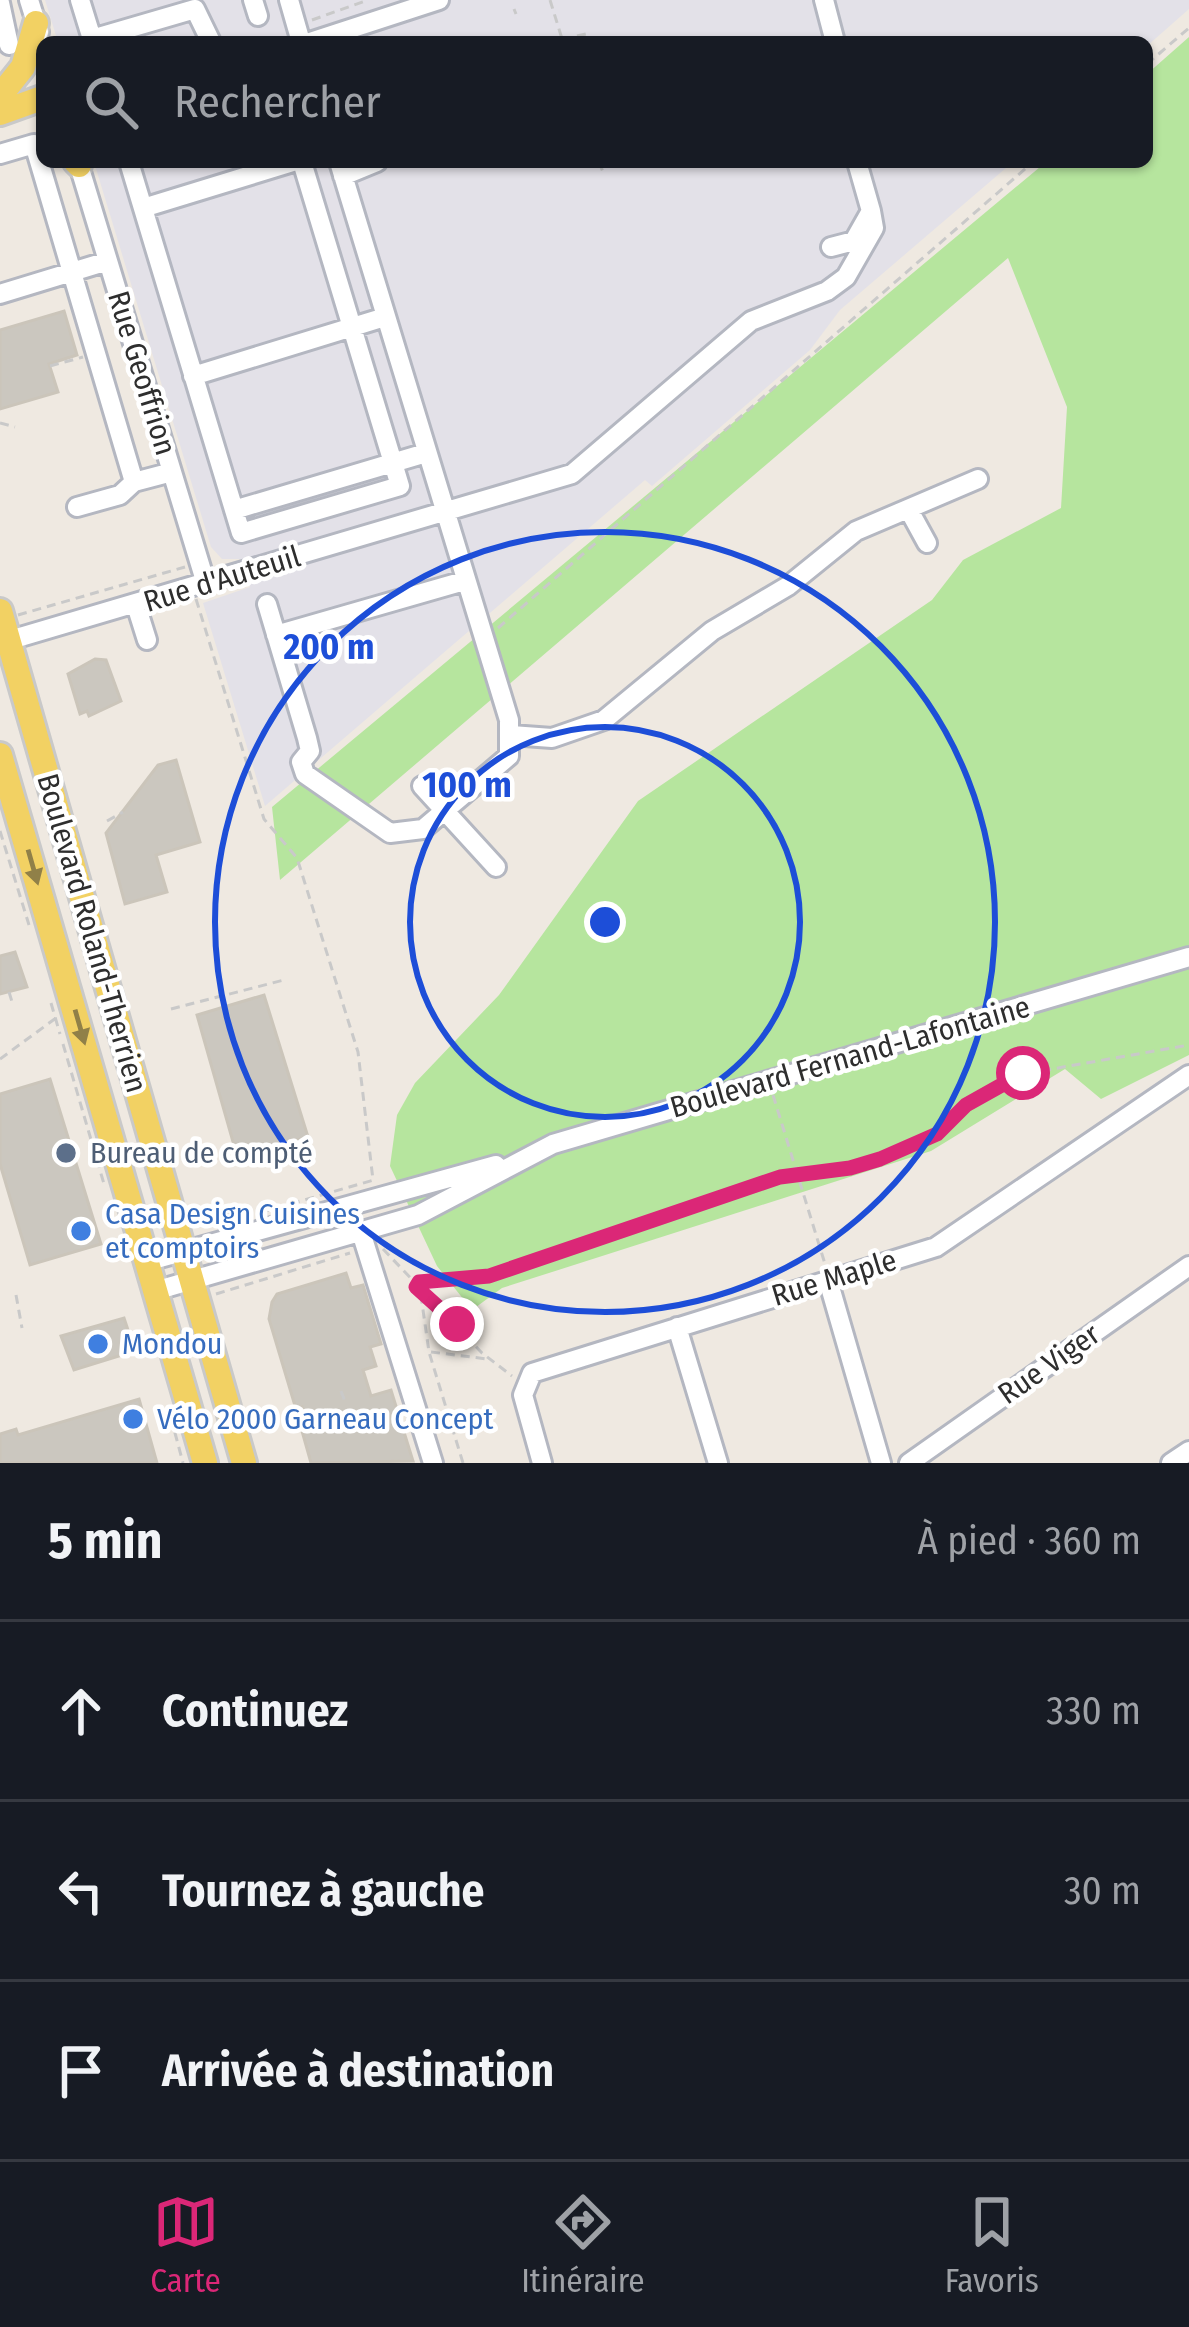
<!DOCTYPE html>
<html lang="fr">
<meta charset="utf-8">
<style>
:root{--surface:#171b24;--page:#20242c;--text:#f1f3f6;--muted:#9ea1a6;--line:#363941;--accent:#db2777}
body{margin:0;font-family:"Fira Sans Condensed",sans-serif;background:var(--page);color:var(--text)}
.stop{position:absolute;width:36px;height:36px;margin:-27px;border:9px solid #db2777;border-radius:50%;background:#fff}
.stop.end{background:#db2777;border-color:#fff;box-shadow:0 3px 12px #0008}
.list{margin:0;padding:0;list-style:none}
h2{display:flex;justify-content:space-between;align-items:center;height:156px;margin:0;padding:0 48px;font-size:51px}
h2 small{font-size:39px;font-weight:400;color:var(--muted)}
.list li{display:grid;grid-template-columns:78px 1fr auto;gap:36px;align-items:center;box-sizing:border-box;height:180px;padding:0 48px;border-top:3px solid var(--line)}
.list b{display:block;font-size:45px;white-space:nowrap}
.list em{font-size:39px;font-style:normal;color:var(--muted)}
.icon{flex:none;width:66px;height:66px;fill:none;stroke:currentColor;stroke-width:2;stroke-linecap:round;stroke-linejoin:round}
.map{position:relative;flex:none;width:1189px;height:1463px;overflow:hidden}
.search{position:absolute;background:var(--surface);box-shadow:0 3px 9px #0004;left:36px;right:36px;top:36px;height:132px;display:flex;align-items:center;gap:30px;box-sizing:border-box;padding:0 42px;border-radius:18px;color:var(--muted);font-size:45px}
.sheet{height:696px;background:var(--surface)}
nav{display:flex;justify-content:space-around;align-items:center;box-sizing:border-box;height:168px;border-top:3px solid var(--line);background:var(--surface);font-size:33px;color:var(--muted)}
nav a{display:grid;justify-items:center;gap:6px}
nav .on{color:var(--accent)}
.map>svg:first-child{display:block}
.industrial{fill:#e3e1e8}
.green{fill:#b6e59e}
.building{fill:#cbc7bf;stroke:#cbc5ba;stroke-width:3}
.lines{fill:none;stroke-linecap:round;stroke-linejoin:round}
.minor-casing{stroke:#b4b7c1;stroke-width:24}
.major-casing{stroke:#c9c9c9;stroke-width:30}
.path{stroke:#c9c9c9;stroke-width:3;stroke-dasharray:9 6;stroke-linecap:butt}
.minor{stroke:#fff;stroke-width:18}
.major{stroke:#f2d163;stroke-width:24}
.oneway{fill:#908048}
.route{stroke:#db2777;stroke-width:15}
.ring{fill:none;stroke:#1d4ed8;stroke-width:6}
.service-dot{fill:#5c6f8a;stroke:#fff;stroke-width:4.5}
.shop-dot{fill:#3f7fe0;stroke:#fff;stroke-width:4.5}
.labels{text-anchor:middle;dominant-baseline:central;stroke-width:9;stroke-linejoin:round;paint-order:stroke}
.street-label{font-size:30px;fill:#2e2e2e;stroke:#fff}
.service-label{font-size:30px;fill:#4e5e75;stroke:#fff;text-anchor:start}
.shop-label{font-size:30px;fill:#366cbe;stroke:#fff;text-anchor:start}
.centre{fill:#1d4ed8;stroke:#fff;stroke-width:6}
.ring-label{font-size:36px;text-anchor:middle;font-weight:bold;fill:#1d4ed8;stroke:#fff;stroke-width:9;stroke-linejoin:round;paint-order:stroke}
</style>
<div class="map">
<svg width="1189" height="1463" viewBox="0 0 1189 1463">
<rect width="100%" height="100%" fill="#efe9e1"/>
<path class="industrial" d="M 45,0 L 1189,0 L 1189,9 L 1147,46 L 58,42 Z
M 94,162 L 1013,162 L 840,310 L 810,350 L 652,486 L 645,480 L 265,806 L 203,603 L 250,587 L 241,559 L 222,559 L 211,547 Z"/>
<path class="green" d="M 1189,37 L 1189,1055 L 1101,1099 L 1065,1069 L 931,1151 L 502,1288 L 472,1310 L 437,1266 L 390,1166 L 397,1115 L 415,1083 L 499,995 L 638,801 L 932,600 L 963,560 L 1061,508 L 1067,407 L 1008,258 L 280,880 L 272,807 L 1046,162 L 1147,162 L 1147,74 Z"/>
<path class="building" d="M 64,311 L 77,355 L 49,364 L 58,392 L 0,409 L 0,330 Z
M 95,659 L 106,660 L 121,701 L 89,716 L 87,711 L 80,714 L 68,674 Z
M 176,760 L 200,842 L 156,855 L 167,892 L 125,904 L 106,833 L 158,765 Z
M 15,952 L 27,987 L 0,994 L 0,956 Z
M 264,995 L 308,1137 L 237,1156 L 197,1015 Z
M 50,1079 L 101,1244 L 30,1265 L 0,1164 L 0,1094 Z
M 346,1273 L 351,1288 L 363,1285 L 381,1344 L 370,1347 L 376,1366 L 363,1370 L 371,1396 L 391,1390 L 413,1461 L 311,1463 L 302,1431 L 310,1429 L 302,1407 L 296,1409 L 269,1319 L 272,1302 L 277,1294 Z
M 124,1318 L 135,1351 L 74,1370 L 61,1336 Z
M 139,1399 L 157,1463 L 0,1463 L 0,1434 L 16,1429 L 18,1435 Z"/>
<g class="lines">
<g class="minor-casing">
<path id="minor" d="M 29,0 L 39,32
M 80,0 L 92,39 L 195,9 L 211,42
M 253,0 L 258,16
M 289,0 L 301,42
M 824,0 L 835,42
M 0,3 L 9,45
M 310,42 L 439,0
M 0,154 L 34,144 L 134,482 L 172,472
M 78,162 L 206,584
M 129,162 L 241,533 L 400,486 L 302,162
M 343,176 L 377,162
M 143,208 L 293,162
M 831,247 L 854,241 L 871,211 L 857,162
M 0,294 L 108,261
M 193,376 L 385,317
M 77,507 L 120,495 L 134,482
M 234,510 L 426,453
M 910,512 L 927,543
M 267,604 L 307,738 L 310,751 L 301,762 L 305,774 L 390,833 L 423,829 L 509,756 L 509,720 L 339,162
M 136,605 L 147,640
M 276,635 L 464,581
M 0,643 L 572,474 L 751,321 L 827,291 L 846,277 L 874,228 L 871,211
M 511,735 L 552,738 L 604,720 L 712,631 L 788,586 L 856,531 L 978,479
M 422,786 L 496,867
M 361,1232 L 433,1463
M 149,1261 L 496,1165
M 828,1280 L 881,1463
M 158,1290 L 418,1215 L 553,1144 L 1189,957
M 677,1327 L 718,1463
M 542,1463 L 523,1395 L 532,1373 L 936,1247 L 1189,1075
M 909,1463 L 1189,1266
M 1171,1463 L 1189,1451"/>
</g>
<g class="major-casing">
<path id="major" d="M 0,96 L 23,67 L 36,23
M 0,113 L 42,98
M 76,162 L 79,165
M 0,611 L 244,1463
M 0,755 L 205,1463"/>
</g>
<path class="path" d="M 550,0 L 563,42
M 514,9 L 516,14
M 312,20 L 368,0
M 577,36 L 590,33
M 542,41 L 545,42
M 1147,64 L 1189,28
M 599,162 L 603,172
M 50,366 L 83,357
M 0,423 L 15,427
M 196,599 L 264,819 L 297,858 L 358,1052 L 373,1180
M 18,615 L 185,567
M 498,628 L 1033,162
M 107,821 L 123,812
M 0,831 L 29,925
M 9,992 L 13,1005
M 51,1003 L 60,1034
M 171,1009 L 284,980
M 63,1044 L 104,1184
M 0,1059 L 56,1018
M 773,1095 L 825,1264
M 262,1212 L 374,1180
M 383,1249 L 482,1353 L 512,1376
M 216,1294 L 350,1253
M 16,1295 L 22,1328
M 431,1352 L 487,1359
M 341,1391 L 346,1404
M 171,1418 L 183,1463
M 463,1463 L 429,1352 L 419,1282 L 483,1278 L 780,1177 L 850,1168 L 881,1159 L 937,1134 L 957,1111 L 1012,1076 L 1189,1045"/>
<use href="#minor" class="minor"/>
<use href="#major" class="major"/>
</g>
<defs><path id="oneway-solid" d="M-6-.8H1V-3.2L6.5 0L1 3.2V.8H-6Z" transform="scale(3)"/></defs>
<g class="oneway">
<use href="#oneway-solid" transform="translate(33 867) rotate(74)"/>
<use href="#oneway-solid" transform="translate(80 1027) rotate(74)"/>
</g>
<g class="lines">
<path class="route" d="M 457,1324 L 416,1287 L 419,1282 L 489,1276 L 780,1177 L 850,1168 L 880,1159 L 937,1134 L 966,1105 L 1023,1073"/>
</g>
<g class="ring">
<circle cx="605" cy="922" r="195"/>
<circle cx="605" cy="922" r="390"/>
</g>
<circle class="service-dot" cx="66" cy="1153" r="12"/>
<g class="shop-dot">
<circle cx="81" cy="1231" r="12"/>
<circle cx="98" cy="1344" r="12"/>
<circle cx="133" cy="1419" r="12"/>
</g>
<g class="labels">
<g class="street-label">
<text transform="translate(142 373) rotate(73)">Rue Geoffrion</text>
<text transform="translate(222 579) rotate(-17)">Rue d'Auteuil</text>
<text transform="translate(92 933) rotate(74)">Boulevard Roland-Therrien</text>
<text transform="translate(850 1057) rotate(-16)">Boulevard Fernand-Lafontaine</text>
<text transform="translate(834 1278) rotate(-17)">Rue Maple</text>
<text transform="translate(1049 1364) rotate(-35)">Rue Viger</text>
</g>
<g class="service-label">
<text x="90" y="1153">Bureau de compté</text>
</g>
<g class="shop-label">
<text x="105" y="1214">Casa Design Cuisines<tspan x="105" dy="34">et comptoirs</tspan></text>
<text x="122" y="1344">Mondou</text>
<text x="157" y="1419">Vélo 2000 Garneau Concept</text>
</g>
</g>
<circle cx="605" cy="922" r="18" class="centre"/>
<g class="ring-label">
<text x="329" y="659">200 m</text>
<text x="467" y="797">100 m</text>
</g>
</svg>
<div class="stop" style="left:1023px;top:1073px"></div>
<div class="stop end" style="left:457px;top:1324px"></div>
<div class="search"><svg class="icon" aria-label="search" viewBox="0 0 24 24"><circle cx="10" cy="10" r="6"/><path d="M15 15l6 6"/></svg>Rechercher</div>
</div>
<section class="sheet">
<h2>5 min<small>À pied · 360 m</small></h2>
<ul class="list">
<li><svg class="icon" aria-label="ahead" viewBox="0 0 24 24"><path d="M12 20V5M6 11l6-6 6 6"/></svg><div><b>Continuez</b></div><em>330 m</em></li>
<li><svg class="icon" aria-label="left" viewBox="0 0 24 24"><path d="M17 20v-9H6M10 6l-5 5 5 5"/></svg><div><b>Tournez à gauche</b></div><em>30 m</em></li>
<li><svg class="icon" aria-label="arrive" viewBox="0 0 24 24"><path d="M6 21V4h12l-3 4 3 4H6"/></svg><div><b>Arrivée à destination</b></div></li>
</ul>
</section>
<nav>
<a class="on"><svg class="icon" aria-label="map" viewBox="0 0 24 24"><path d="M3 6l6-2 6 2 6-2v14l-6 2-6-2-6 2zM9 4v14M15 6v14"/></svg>Carte</a>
<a><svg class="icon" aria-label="directions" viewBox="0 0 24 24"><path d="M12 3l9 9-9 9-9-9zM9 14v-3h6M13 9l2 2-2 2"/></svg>Itinéraire</a>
<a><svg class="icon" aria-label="saved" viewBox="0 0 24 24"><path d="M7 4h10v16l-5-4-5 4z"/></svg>Favoris</a>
</nav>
